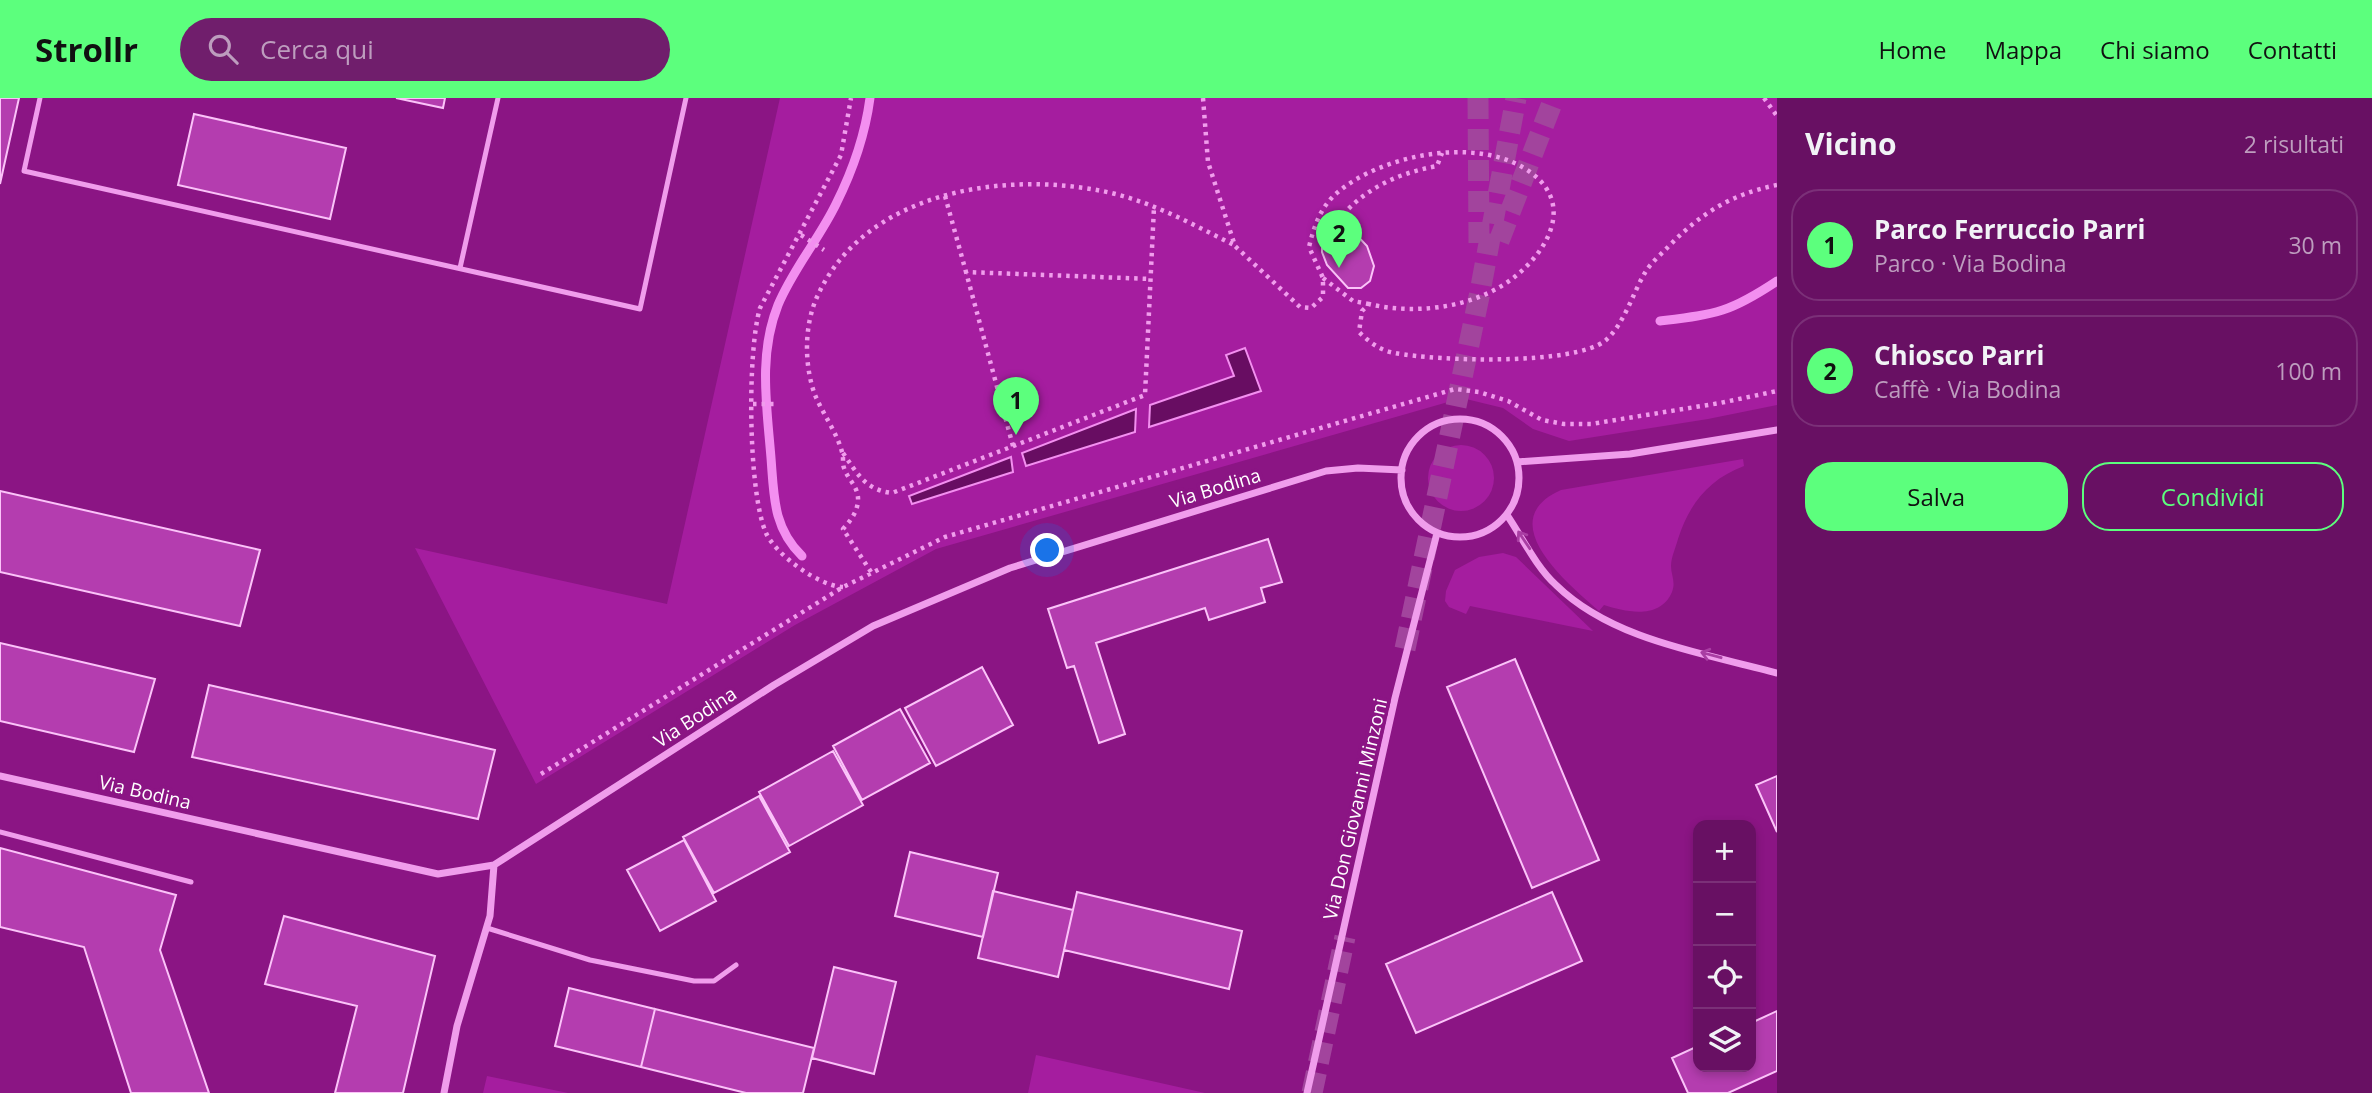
<!DOCTYPE html>
<html lang="it">
<meta charset="utf-8">
<style>
:root{--surface:#681063;--page:#701e6c;--text:#f1f3f6;--muted:#bd9dbe;--line:#7b3078;--accent:#5cff7d}
body{margin:0;font-family:"Open Sans",sans-serif;background:var(--page);color:var(--text)}
.controls{position:absolute;right:21px;bottom:21px;display:grid;overflow:hidden;border-radius:14px;box-shadow:0 4px 10px #0003}
.controls button{width:63px;height:63px;display:grid;place-items:center;padding:0;border:0;border-bottom:2px solid var(--line);background:var(--surface);color:var(--text);font:35px sans-serif}
.you{position:absolute;left:1048px;top:453px;width:24px;height:24px;margin:-18px;border:5px solid #fff;border-radius:50%;background:#1a73e8;box-shadow:0 0 0 10px #1a73e833}
.badge{display:grid;place-items:center;width:46px;height:46px;border-radius:50%;background:var(--accent);color:#111;font-size:23px;font-weight:700}
.pin{position:absolute;translate:-50% -58px;filter:drop-shadow(0 2px 4px #0008)}
.pin::after{content:'';position:absolute;top:37px;width:24px;height:21px;background:inherit;clip-path:polygon(0 0,100% 0,50% 100%)}
.list{margin:0;padding:0;list-style:none}
h2{display:flex;justify-content:space-between;align-items:center;height:91px;margin:0;padding:0 28px;font-size:30px}
h2 small{font-size:23px;font-weight:400;color:var(--muted)}
.list li{display:grid;grid-template-columns:46px 1fr auto;gap:21px;align-items:center;box-sizing:border-box;height:112px;margin:0 14px 14px;padding:0 14px;border:2px solid var(--line);border-radius:28px}
.list b{display:block;font-size:26px;white-space:nowrap}
.list p{margin:0;font-size:23px;white-space:nowrap;color:var(--muted)}
.list em{font-size:23px;font-style:normal;color:var(--muted)}
.actions{display:flex;gap:14px;padding:21px 28px}
.actions a{flex:1;padding:16px 0;border:2px solid var(--accent);border-radius:28px;text-align:center;font-size:24px;color:var(--accent)}
.actions .main{background:var(--accent);color:#111}
.icon{flex:none;width:38px;height:38px;fill:none;stroke:currentColor;stroke-width:2;stroke-linecap:round;stroke-linejoin:round}
.map{position:relative;flex:none;width:1777px;height:995px;overflow:hidden}
header{display:flex;align-items:center;gap:42px;box-sizing:border-box;height:98px;padding:0 35px;background:var(--accent);color:#111}
header strong{font-size:33px}
nav{display:flex;gap:38px;margin-inline-start:auto;font-size:24px}
.search{width:490px;height:63px;background:var(--page);display:flex;align-items:center;gap:18px;box-sizing:border-box;padding:0 24px;border-radius:38px;color:var(--muted);font-size:26px}
main{display:flex}
aside{flex:1;background:var(--surface)}
.map>svg:first-child{display:block}
.green{fill:#a51d9f}
.water{fill:#680d62;stroke:#f38ff0;stroke-width:2}
.lines{fill:none;stroke-linecap:round;stroke-linejoin:round}
.stream{stroke:#f38ff0;stroke-width:9}
.building{fill:#b43daf;stroke:#fbc3f9;stroke-width:2}
.highway-tunnel{stroke:#a2449d;stroke-width:21;stroke-dasharray:21 10;stroke-linecap:butt}
.path{stroke:#f09dec;stroke-width:4.5;stroke-dasharray:3.5 5;stroke-linecap:butt}
.lane{stroke:#f09dec;stroke-width:5}
.street{stroke:#f09dec;stroke-width:7}
.oneway{stroke:#a93ea3}
.labels{text-anchor:middle;dominant-baseline:central;stroke-width:7;stroke-linejoin:round;paint-order:stroke}
.street-label{font-size:19px;fill:#fff;stroke:#8b1584}
</style>
<header>
<strong>Strollr</strong>
<div class="search"><svg class="icon" aria-label="search" viewBox="0 0 24 24"><circle cx="10" cy="10" r="6"/><path d="M15 15l6 6"/></svg>Cerca qui</div>
<nav><a>Home</a><a>Mappa</a><a>Chi siamo</a><a>Contatti</a></nav>
</header>
<main>
<div class="map">
<svg width="1777" height="995" viewBox="0 0 1777 995">
<rect width="100%" height="100%" fill="#8b1584"/>
<path class="green" d="M 780,0 L 1777,0 L 1777,307 L 1708,321 L 1569,343 L 1533,331 L 1503,310 L 1462,300 L 936,451 L 795,527 L 536,686 L 415,450 L 667,506 Z
M1428 380a33 33 0 1 1 66 0a33 33 0 1 1-66 0Z
M 1743,361 L 1744,368 C 1709,381 1689,406 1678,441 C 1676,449 1671,459 1671,468 C 1671,477 1676,484 1672,494 C 1660,522 1626,514 1604,507 L 1599,513 C 1568,486 1491,423 1561,392 Z
M 1503,455 L 1516,459 L 1593,533 L 1470,508 L 1466,516 L 1449,509 L 1445,503 L 1446,493 L 1455,472 L 1479,459 Z
M 1036,957 L 1205,995 L 1028,995 Z
M 487,978 L 568,995 L 483,995 Z"/>
<path class="water" d="M 1245,250 L 1261,293 L 1149,329 L 1150,307 L 1234,278 L 1226,257 Z
M 1136,311 L 1135,334 L 1026,368 L 1022,355 Z
M 1011,359 L 1013,374 L 912,406 L 909,398 Z"/>
<g class="lines">
<path class="stream" d="M 1660,223 C 1716,216 1729,215 1777,183
M 802,458 C 773,430 774,398 771,360 C 767,309 758,257 778,207 C 793,171 819,141 836,106 C 853,72 865,38 870,0"/>
</g>
<path class="building" d="M 0,0 L 19,0 L 0,86 Z
M 396,0 L 445,0 L 443,10 Z
M 194,16 L 346,50 L 330,121 L 178,87 Z
M 1340,127 L 1353,133 L 1367,148 L 1374,168 L 1370,183 L 1361,190 L 1348,190 L 1327,167 L 1322,154 L 1322,142 L 1327,131 Z
M 0,393 L 260,452 L 240,528 L 0,474 Z
M 1268,441 L 1282,484 L 1261,490 L 1265,504 L 1209,522 L 1205,510 L 1096,545 L 1125,636 L 1099,645 L 1074,568 L 1067,570 L 1048,511 Z
M 0,545 L 155,581 L 134,654 L 0,623 Z
M 1515,561 L 1599,762 L 1532,790 L 1447,589 Z
M 982,569 L 1013,627 L 936,668 L 905,610 Z
M 209,587 L 495,652 L 478,721 L 192,659 Z
M 900,611 L 930,665 L 862,702 L 833,648 Z
M 833,653 L 863,707 L 789,748 L 759,694 Z
M 1777,678 L 1777,734 L 1756,687 Z
M 759,698 L 790,754 L 714,795 L 683,739 Z
M 684,742 L 716,803 L 660,833 L 627,772 Z
M 0,750 L 176,797 L 160,852 L 209,995 L 131,995 L 84,849 L 0,829 Z
M 910,754 L 998,775 L 983,839 L 895,818 Z
M 993,793 L 1073,812 L 1058,879 L 978,860 Z
M 1077,794 L 1242,833 L 1229,891 L 1064,852 Z
M 1552,794 L 1582,863 L 1416,935 L 1386,866 Z
M 284,818 L 435,858 L 403,995 L 335,995 L 357,908 L 265,886 Z
M 834,869 L 896,884 L 874,976 L 812,960 Z
M 569,890 L 655,911 L 641,969 L 555,948 Z
M 655,911 L 814,950 L 803,995 L 746,995 L 641,969 Z
M 1777,913 L 1777,973 L 1728,995 L 1688,995 L 1672,960 L 1698,948 L 1698,969 L 1751,969 L 1751,925 Z"/>
<g class="lines">
<path class="highway-tunnel" d="M 1478,0 L 1479,146
M 1499,143 L 1554,0
M 1405,551 L 1480,194 L 1516,0
M 1312,995 L 1345,839"/>
<path class="path" d="M 1203,0 L 1208,64 L 1235,148 L 1300,209 L 1311,210 L 1323,199 L 1323,180 L 1309,149 C 1314,128 1321,108 1338,94 C 1382,57 1473,39 1524,70 C 1577,102 1550,152 1512,181 C 1473,210 1415,217 1369,206 L 1362,213 L 1359,234 C 1369,244 1381,253 1395,255 C 1436,263 1575,268 1606,242 C 1625,225 1633,194 1646,173 C 1652,164 1661,156 1668,149 C 1700,116 1731,96 1777,87
M 1764,0 L 1777,18
M 945,98 L 966,174
M 1332,130 C 1359,93 1394,76 1437,68 L 1442,55
M 801,137 L 824,152
M 1323,180 L 1353,203 L 1369,206
M 753,306 L 776,306
M 1013,348 L 966,174 L 1151,181
M 843,355 C 857,375 865,392 892,395 L 1145,297 L 1154,109
M 871,474 L 843,431 C 850,423 857,415 858,403 C 859,389 848,382 844,370 C 842,365 844,359 842,354 C 837,335 823,316 815,297 C 804,267 804,228 817,199 C 864,94 1001,73 1102,93 C 1149,102 1192,126 1234,147
M 843,489 C 819,488 776,457 766,435 C 748,394 747,254 760,210 L 841,57 L 851,0
M 541,676 L 843,489 L 945,439 L 1455,291 L 1479,294 L 1508,303 L 1542,322 L 1564,326 L 1591,326 L 1720,305 L 1777,293"/>
<path class="lane" d="M 40,0 L 24,73 L 640,211 L 686,0
M 460,170 L 498,0
M 0,734 L 191,784
M 487,830 L 590,862 L 694,883 L 714,883 L 736,867"/>
<path class="street" d="M1401 380a59 59 0 1 1 118 0a59 59 0 1 1-118 0Z
M 1517,364 L 1630,356 L 1777,332
M 1507,417 C 1522,439 1536,469 1556,487 C 1612,542 1703,555 1777,575
M 0,678 L 438,776 L 494,767 L 774,587 L 873,528 L 1010,470 L 1326,373 L 1358,370 L 1402,372
M 444,995 L 457,928 L 490,818 L 494,767
M 1307,995 L 1395,600 L 1437,435"/>
</g>
<defs><path id="oneway-shaft" d="M-6 0H5M1.5-3L5.5 0L1.5 3" fill="none" stroke-width="1.6" stroke-linecap="round" stroke-linejoin="round" transform="scale(1.75)"/></defs>
<g class="oneway">
<use href="#oneway-shaft" transform="translate(1524 442) rotate(-124)"/>
<use href="#oneway-shaft" transform="translate(1711 557) rotate(-165)"/>
</g>
<g class="labels">
<g class="street-label">
<text transform="translate(1215 390) rotate(-17)">Via Bodina</text>
<text transform="translate(695 619) rotate(-33)">Via Bodina</text>
<text transform="translate(145 694) rotate(13)">Via Bodina</text>
<text transform="translate(1355 711) rotate(-77)">Via Don Giovanni Minzoni</text>
</g>
</g>
</svg>
<div class="controls">
<button>+</button>
<button>−</button>
<button><svg class="icon" aria-label="locate" viewBox="0 0 24 24"><circle cx="12" cy="12" r="6"/><path d="M12 2v4M12 18v4M2 12h4M18 12h4"/></svg></button>
<button><svg class="icon" aria-label="layers" viewBox="0 0 24 24"><path d="M12 4l9 5-9 5-9-5zM3 14l9 5 9-5"/></svg></button>
</div>
<div class="you"></div>
<div class="pin badge" style="left:1016px;top:337px">1</div>
<div class="pin badge" style="left:1339px;top:170px">2</div>
</div>
<aside>
<h2>Vicino<small>2 risultati</small></h2>
<ul class="list">
<li><span class="badge">1</span><div><b>Parco Ferruccio Parri</b><p>Parco · Via Bodina</p></div><em>30 m</em></li>
<li><span class="badge">2</span><div><b>Chiosco Parri</b><p>Caffè · Via Bodina</p></div><em>100 m</em></li>
</ul>
<div class="actions"><a class="main">Salva</a><a>Condividi</a></div>
</aside>
</main>
